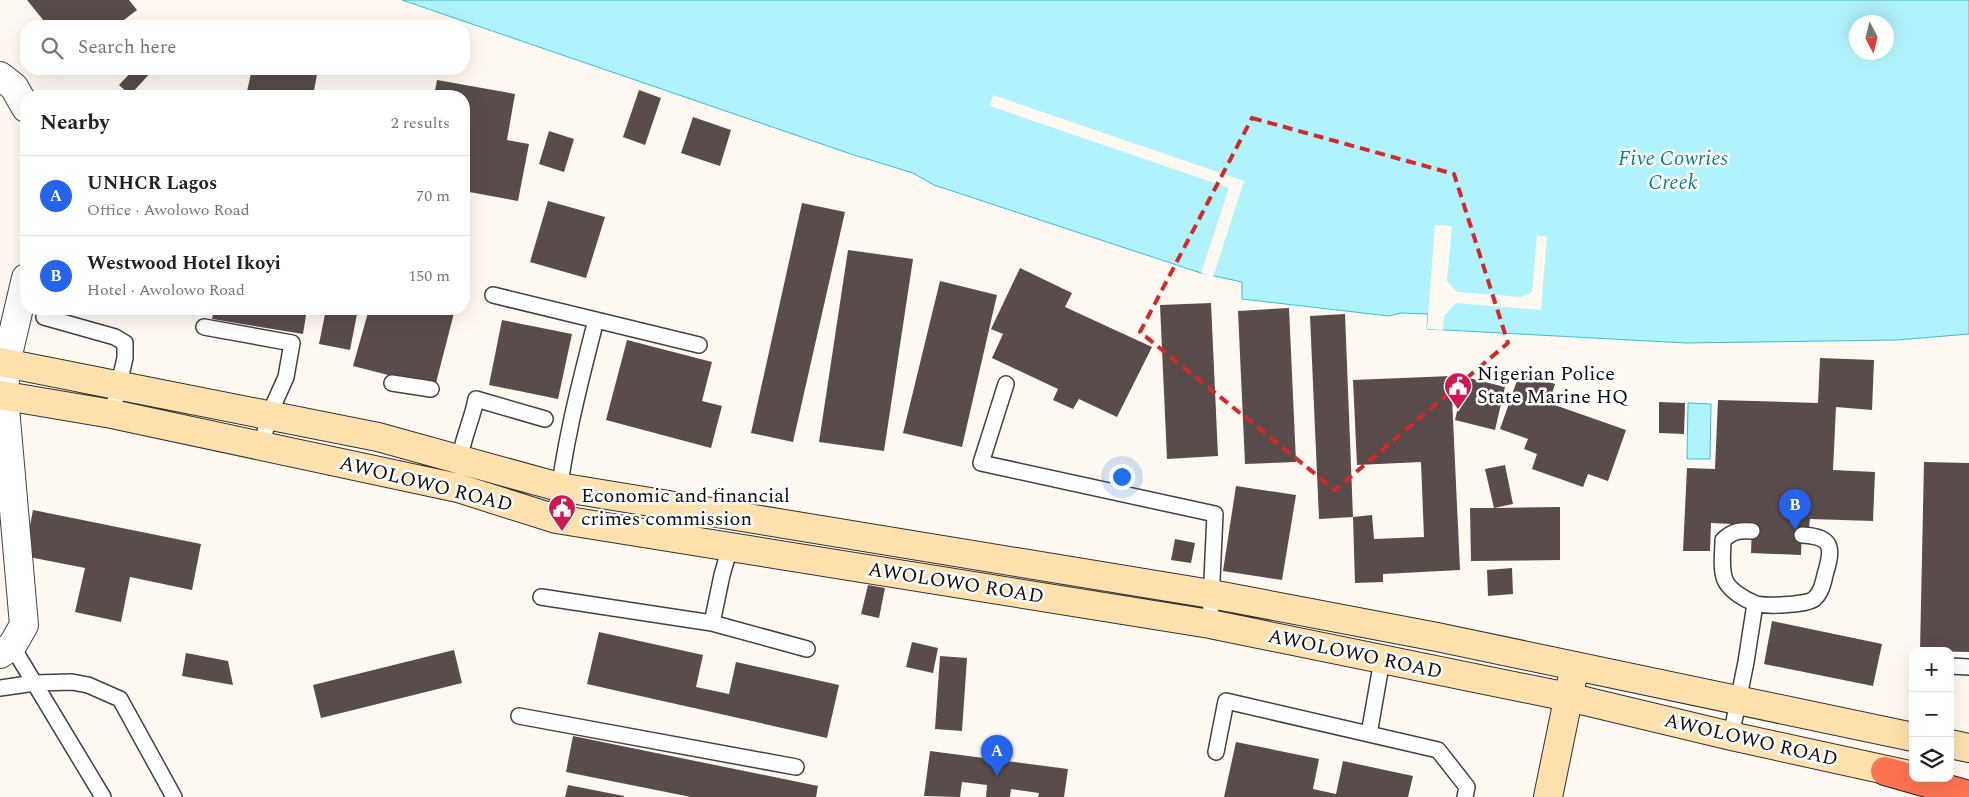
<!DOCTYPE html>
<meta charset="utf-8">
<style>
:root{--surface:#fff;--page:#f6f6f6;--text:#222;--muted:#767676;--line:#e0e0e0;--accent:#2563eb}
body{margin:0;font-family:Spectral,serif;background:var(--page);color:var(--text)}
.controls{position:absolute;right:15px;bottom:15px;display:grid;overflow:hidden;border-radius:10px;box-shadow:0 5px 20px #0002}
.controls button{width:45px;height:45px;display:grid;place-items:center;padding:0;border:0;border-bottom:1px solid var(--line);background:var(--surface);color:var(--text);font:25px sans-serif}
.compass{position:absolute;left:1849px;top:15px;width:45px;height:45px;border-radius:50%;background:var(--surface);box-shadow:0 5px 20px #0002;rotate:173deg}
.you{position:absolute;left:1121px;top:476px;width:18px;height:18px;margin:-12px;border:4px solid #fff;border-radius:50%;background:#1a73e8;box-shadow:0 0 0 8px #1a73e833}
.badge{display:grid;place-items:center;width:32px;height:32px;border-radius:50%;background:var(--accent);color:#fff;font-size:16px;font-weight:700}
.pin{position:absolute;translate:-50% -41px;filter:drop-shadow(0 1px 2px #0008)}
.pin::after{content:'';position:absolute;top:26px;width:18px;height:15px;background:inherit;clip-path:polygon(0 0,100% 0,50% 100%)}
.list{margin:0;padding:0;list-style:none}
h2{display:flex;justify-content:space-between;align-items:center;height:65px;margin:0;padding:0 20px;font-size:21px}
h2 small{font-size:16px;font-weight:400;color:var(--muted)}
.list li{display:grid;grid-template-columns:32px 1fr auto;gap:15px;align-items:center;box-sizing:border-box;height:80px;padding:0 20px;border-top:1px solid var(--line)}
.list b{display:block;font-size:19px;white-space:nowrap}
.list p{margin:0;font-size:16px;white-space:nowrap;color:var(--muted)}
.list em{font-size:16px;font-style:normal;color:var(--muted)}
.icon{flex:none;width:28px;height:28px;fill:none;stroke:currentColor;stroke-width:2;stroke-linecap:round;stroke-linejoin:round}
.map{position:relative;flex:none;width:1969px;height:797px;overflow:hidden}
.search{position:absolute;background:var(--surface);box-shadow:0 5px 20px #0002;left:20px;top:20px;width:450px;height:55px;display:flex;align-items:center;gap:12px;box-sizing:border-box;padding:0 18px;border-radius:20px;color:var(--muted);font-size:19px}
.panel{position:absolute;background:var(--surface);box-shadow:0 5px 20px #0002;left:20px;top:90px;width:450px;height:225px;border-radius:20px}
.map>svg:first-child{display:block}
.water{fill:#b1f3fc;stroke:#30c2db;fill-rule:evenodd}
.pier{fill:#fff9f2}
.building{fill:#594c4a}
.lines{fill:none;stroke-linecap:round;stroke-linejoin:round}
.lane-casing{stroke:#424242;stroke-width:18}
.street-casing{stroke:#424242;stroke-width:30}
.secondary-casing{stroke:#313131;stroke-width:30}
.highway-casing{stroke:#202020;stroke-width:30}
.lane{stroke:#fff;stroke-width:15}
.street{stroke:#fff;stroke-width:28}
.secondary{stroke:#ffe1ad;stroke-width:28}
.highway{stroke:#ff7450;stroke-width:28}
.marked{fill:none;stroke:#d62828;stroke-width:4;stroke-dasharray:10 6;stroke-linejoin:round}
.labels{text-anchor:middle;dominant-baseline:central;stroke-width:5;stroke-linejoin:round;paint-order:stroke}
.poi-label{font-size:20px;fill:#0f0f0f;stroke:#fff;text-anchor:start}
.street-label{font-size:20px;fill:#0f0f0f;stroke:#fff}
.water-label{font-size:21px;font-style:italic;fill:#0c7e97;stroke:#fff}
</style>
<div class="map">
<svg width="1969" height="797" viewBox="0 0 1969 797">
<rect width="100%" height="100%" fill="#fff9f2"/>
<path class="water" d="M 402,0 L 1969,0 L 1969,334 L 1897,340 L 1686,343 L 1427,329 L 1428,314 L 1401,313 L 1389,316 L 1242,299 L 1242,282 L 1201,273 L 934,185 L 913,173 L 851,154 ZM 1856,22 L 1886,22 L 1886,52 L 1856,52 Z
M 1688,403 L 1711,404 L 1710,459 L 1687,459 Z"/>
<path class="pier" d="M 993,95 L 1244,181 L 1213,277 L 1201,273 L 1229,188 L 990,106 Z
M 1435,225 L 1452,226 L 1447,281 L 1457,292 L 1521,297 L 1532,292 L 1537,235 L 1547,237 L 1541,310 L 1456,303 L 1444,316 L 1443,330 L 1427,329 Z"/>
<path class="building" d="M 27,0 L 129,0 L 137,10 L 116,26 L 48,26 Z
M 134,69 L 154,69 L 130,95 L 119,85 Z
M 252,69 L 318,69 L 313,96 L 246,96 Z
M 437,80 L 515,94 L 507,140 L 529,144 L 518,201 L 464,191 L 464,96 L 434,96 Z
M 639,90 L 661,98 L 645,145 L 623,137 Z
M 693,117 L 731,130 L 720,166 L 681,153 Z
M 549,131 L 574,139 L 564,172 L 539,164 Z
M 548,201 L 605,217 L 586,278 L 530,262 Z
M 802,203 L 845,212 L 793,442 L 751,433 Z
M 848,250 L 913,259 L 884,451 L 819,442 Z
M 1020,268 L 1072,293 L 1065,307 L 1152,347 L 1117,417 L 1079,399 L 1073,409 L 1053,400 L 1058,389 L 992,358 L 1003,334 L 991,329 Z
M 940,281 L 997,295 L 962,447 L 903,433 Z
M 1211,303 L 1218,456 L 1167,459 L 1160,305 Z
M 1289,308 L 1296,462 L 1245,464 L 1238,311 Z
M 214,309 L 307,309 L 303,334 L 212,319 Z
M 326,309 L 358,309 L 350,350 L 319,344 Z
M 369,309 L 455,309 L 435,387 L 353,366 Z
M 1345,314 L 1353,517 L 1372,515 L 1374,539 L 1424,537 L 1421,462 L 1357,465 L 1353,380 L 1451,376 L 1460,570 L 1383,574 L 1383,582 L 1355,583 L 1353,517 L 1319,519 L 1310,316 Z
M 502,320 L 572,334 L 558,399 L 489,385 Z
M 627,340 L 712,362 L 702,401 L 722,406 L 711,448 L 606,420 Z
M 1820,358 L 1874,360 L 1872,410 L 1836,407 L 1833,470 L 1875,472 L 1873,521 L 1810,519 L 1809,527 L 1802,527 L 1801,555 L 1751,553 L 1752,525 L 1711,523 L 1710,551 L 1683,551 L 1687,468 L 1715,469 L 1718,400 L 1818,403 Z
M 1520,372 L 1555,384 L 1549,403 L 1626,430 L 1608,481 L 1588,474 L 1583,487 L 1532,469 L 1537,454 L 1524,449 L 1528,439 L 1500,429 Z
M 1465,377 L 1505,387 L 1495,430 L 1455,420 Z
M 1659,402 L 1685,403 L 1684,434 L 1659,433 Z
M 1924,462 L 1969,463 L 1969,652 L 1920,651 Z
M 1505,465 L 1513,504 L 1494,508 L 1560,507 L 1560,560 L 1471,561 L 1470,508 L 1494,508 L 1485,469 Z
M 1236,486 L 1296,495 L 1282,580 L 1223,571 Z
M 33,510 L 201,544 L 192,590 L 130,577 L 121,622 L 75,612 L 85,568 L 24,556 Z
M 1175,539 L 1195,543 L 1191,563 L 1171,560 Z
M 1512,568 L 1513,594 L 1488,596 L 1487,570 Z
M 868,585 L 885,588 L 879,618 L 861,614 Z
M 1772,621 L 1882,644 L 1873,686 L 1764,664 Z
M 599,632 L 703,655 L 696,687 L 729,694 L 736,662 L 839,685 L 827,738 L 587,684 Z
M 912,642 L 938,648 L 933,673 L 906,667 Z
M 454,650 L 462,683 L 321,718 L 313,685 Z
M 186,653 L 228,661 L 233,685 L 182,676 Z
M 940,656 L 967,658 L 962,731 L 935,729 Z
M 573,736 L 818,786 L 816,797 L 691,797 L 566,772 Z
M 1236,742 L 1319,759 L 1313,789 L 1336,794 L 1343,761 L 1413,776 L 1408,797 L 1224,797 Z
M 930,751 L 1068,769 L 1064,797 L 1038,797 L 1039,793 L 1011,789 L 1010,797 L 986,797 L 987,785 L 962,782 L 960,797 L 924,796 Z
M 568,785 L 624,796 L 624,797 L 565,797 Z"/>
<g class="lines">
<g class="lane-casing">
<path id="lane" d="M 493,295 L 596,320 C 579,386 562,451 556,519
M 44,317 L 115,337 L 125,343 L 125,358 L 112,414
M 596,320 L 699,345
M 204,327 L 292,343 L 286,377 L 269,415 L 262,445
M 392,383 L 431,389
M 1006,384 L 981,463 L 1215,514 L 1210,624
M 459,466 C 460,444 472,421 476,399 L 545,419
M 1752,531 C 1739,530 1733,531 1723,540 C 1723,553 1720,571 1726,582 C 1731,591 1744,599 1754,603 C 1763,607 1806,605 1814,599 C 1821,593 1823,584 1825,575 C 1833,548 1834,537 1802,535
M 541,597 L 712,623 L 807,649
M 712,623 L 722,575 L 730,547
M 12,646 L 103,797
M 1950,666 L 1969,667
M 0,688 L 35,683 L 72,682 L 88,685 L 120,699 L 174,797
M 519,716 L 796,767
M 1369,734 L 1382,660
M 1731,736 L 1746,662 L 1755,604
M 1216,752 L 1226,701 L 1438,750 L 1467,787 L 1465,797"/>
</g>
<g class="street-casing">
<path id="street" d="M 0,76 L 14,87 L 26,108
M 0,654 L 12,646 L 24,625 L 4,396 L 6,363 L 26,278"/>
</g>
<g class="secondary-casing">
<path id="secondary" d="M 0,362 L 378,437 L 559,487 L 1211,594 L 1437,637 L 1913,737
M 0,395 L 112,414 L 458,488 L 556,519 L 1210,624 L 1568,697 L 1731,736 L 1909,775
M 1950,744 L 1969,748
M 1548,797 L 1572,680"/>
</g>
<g class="highway-casing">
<path id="highway" d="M 1885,771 L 1969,795"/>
</g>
<use href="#lane" class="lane"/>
<use href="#street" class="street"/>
<use href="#secondary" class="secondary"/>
<use href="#highway" class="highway"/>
</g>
<path class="marked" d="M 1252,118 L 1454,174 L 1508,343 L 1335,490 L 1140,332 Z"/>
<defs>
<g id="civic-pin" transform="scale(1.4375)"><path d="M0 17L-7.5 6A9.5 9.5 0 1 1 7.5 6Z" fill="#cf184f" stroke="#fff"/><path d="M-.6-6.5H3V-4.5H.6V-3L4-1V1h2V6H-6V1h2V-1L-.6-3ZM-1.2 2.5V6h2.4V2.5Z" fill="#fff"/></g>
</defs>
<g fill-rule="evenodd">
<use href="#civic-pin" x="1458" y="386"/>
<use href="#civic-pin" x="562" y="508"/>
</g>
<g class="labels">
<g class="poi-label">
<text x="1477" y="374">Nigerian Police<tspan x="1477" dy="23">State Marine HQ</tspan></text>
<text x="581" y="496">Economic and financial<tspan x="581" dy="23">crimes commission</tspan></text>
</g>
<g class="street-label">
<text transform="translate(426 484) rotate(14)">AWOLOWO ROAD</text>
<text transform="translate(956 583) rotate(9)">AWOLOWO ROAD</text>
<text transform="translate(1355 654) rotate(12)">AWOLOWO ROAD</text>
<text transform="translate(1751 740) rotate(13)">AWOLOWO ROAD</text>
</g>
<g class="water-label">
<text x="1673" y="159">Five Cowries<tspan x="1673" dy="24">Creek</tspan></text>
</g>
</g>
</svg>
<div class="controls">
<button>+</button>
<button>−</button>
<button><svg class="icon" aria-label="layers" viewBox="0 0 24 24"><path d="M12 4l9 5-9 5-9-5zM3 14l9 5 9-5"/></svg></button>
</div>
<svg class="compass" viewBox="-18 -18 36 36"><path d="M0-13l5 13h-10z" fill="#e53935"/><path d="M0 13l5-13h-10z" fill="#767676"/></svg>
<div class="you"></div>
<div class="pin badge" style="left:997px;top:776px">A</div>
<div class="pin badge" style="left:1795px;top:530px">B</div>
<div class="search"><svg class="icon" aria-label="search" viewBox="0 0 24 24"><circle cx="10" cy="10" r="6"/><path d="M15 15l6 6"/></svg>Search here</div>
<section class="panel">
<h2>Nearby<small>2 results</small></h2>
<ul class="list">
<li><span class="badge">A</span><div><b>UNHCR Lagos</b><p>Office · Awolowo Road</p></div><em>70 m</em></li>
<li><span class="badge">B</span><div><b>Westwood Hotel Ikoyi</b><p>Hotel · Awolowo Road</p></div><em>150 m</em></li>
</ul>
</section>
</div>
